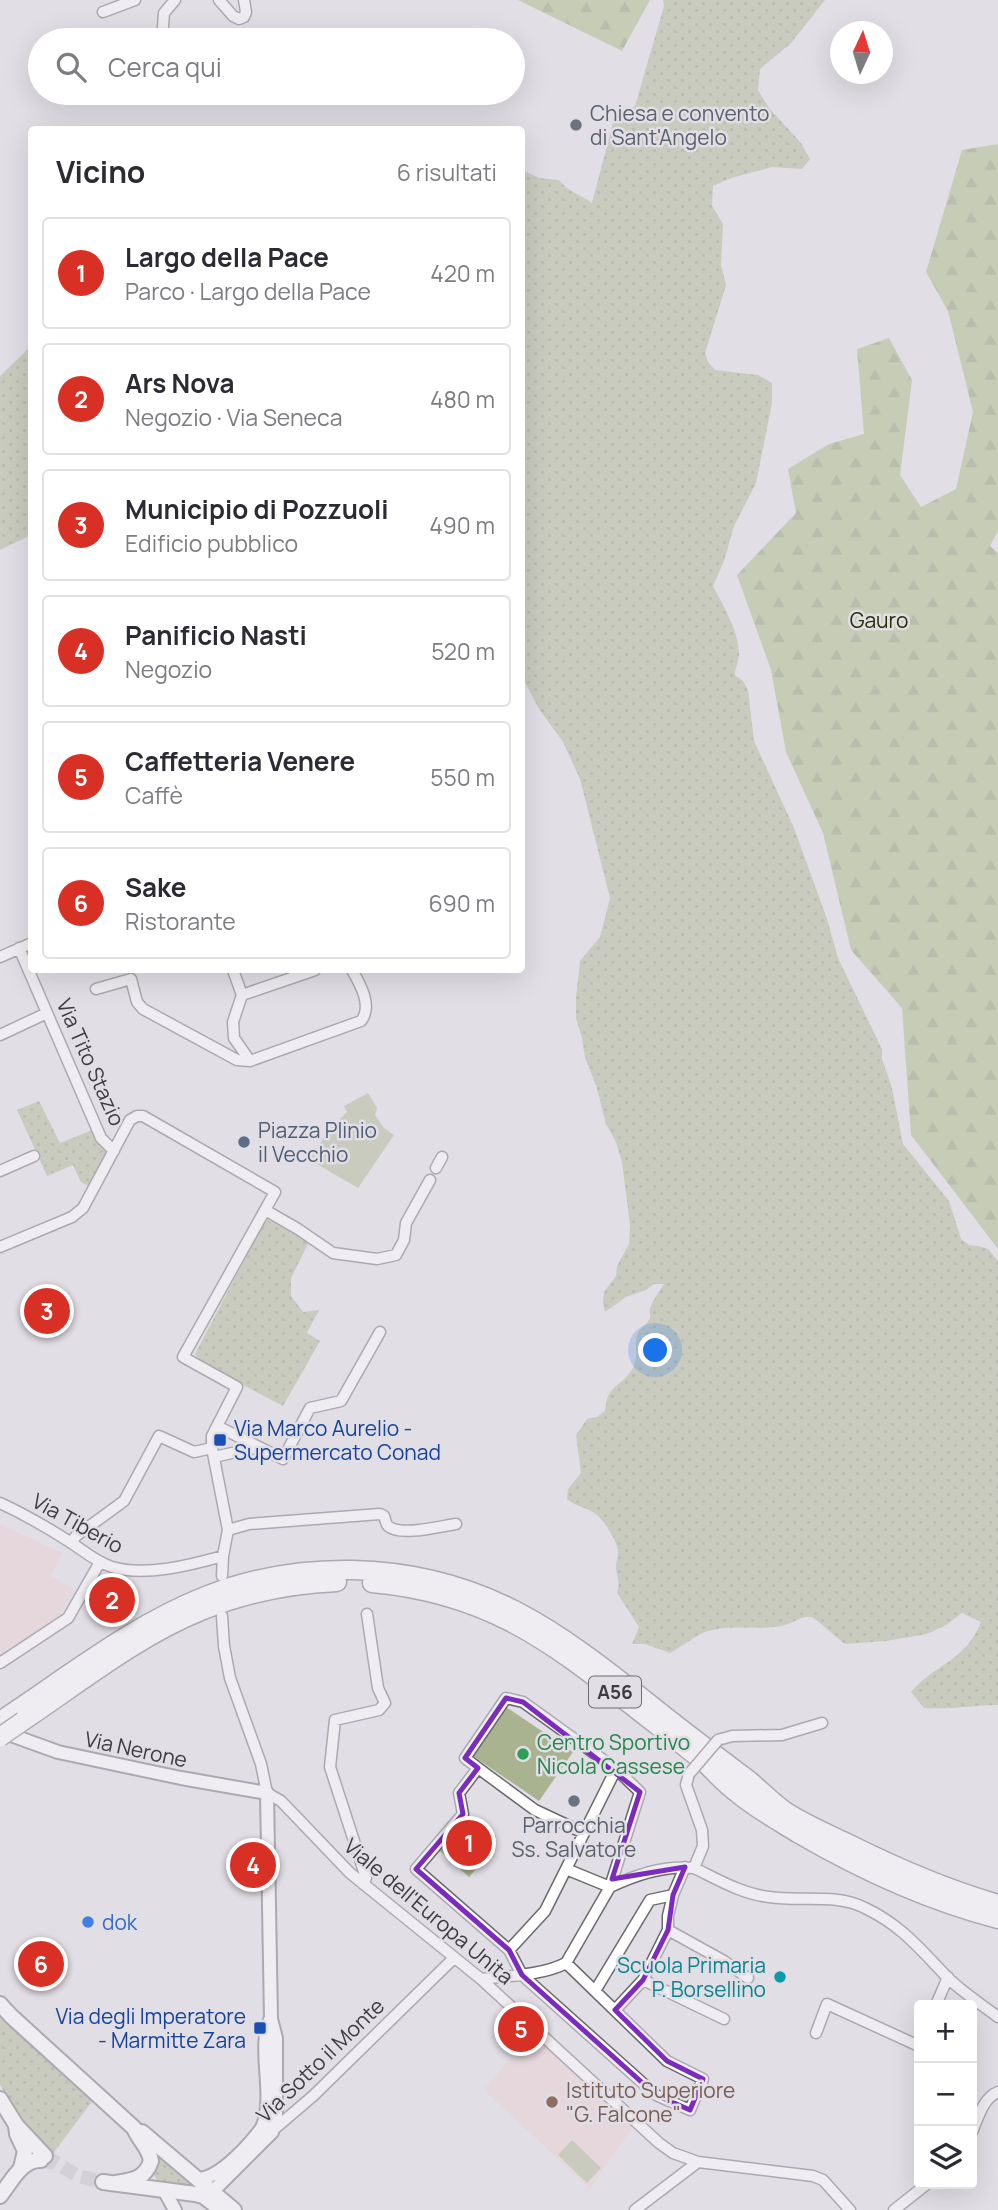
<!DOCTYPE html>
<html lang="it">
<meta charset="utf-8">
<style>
:root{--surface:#fff;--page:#f2f2f3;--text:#2b2b33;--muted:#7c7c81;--line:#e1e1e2;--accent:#d93025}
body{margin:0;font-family:Manrope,sans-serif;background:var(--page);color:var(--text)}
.controls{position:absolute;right:21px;bottom:21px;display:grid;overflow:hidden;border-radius:7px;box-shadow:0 7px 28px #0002}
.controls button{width:63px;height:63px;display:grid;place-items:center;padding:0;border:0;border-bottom:2px solid var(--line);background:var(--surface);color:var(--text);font:35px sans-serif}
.compass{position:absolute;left:830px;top:21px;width:63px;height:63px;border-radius:50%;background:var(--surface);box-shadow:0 7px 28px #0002;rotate:4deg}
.you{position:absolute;left:656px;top:1351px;width:24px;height:24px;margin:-18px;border:5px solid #fff;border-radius:50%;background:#1a73e8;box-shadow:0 0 0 10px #1a73e833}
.badge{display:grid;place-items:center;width:46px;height:46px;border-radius:50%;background:var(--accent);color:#fff;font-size:23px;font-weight:700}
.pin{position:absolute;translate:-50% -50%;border:4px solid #fff;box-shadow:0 2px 7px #0006}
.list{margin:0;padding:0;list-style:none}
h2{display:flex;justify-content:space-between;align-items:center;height:91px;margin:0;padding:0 28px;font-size:30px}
h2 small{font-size:23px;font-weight:400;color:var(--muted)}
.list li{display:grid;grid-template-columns:46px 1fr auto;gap:21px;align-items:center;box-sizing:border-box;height:112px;margin:0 14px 14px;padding:0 14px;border:2px solid var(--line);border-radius:7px}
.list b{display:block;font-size:26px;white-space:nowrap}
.list p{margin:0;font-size:23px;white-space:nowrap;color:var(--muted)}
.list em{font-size:23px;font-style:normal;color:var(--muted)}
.icon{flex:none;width:38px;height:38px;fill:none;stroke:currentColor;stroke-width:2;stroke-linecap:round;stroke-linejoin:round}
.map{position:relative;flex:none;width:998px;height:2210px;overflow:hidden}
.search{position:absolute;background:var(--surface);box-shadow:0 7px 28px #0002;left:28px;top:28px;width:497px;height:77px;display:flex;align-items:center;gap:18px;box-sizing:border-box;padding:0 24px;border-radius:38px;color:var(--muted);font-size:26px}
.panel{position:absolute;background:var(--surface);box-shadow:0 7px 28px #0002;left:28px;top:126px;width:497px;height:847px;border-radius:7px}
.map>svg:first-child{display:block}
.education{fill:#e9ced0}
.grass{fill:url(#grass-dots)}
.forest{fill:url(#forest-firs)}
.park{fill:#a9b38f}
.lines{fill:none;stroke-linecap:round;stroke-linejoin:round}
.secondary-tunnel{stroke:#c0bec4;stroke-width:14;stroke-dasharray:14 7;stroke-linecap:butt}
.primary-tunnel{stroke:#c0bec4;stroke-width:14;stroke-dasharray:14 7;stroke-linecap:butt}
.minor-casing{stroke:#6b696f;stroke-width:13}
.tertiary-casing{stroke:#6b696f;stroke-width:16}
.secondary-casing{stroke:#6b696f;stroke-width:18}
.primary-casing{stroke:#6b696f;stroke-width:18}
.motorway-casing{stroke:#6b696f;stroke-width:21}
.minor{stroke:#fff;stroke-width:10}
.tertiary{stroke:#fff;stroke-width:12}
.secondary{stroke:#fff;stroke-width:14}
.primary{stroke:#fff;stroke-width:14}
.motorway{stroke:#fff;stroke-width:18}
.minor-bridge-casing{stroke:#6b696f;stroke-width:13;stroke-linecap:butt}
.motorway-bridge-casing{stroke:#6b696f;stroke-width:21;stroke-linecap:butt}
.minor-bridge{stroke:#fff;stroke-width:10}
.motorway-bridge{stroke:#fff;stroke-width:18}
.marked{fill:none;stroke:#7b2cbf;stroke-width:5;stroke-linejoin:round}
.worship-dot{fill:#6b7280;stroke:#e1dee5;stroke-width:2.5}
.service-dot{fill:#5c6f8a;stroke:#e1dee5;stroke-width:2.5}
.transit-dot{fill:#1a4fb4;stroke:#e1dee5;stroke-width:2.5}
.leisure-dot{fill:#2e9e5b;stroke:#e1dee5;stroke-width:2.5}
.shop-dot{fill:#3f7fe0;stroke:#e1dee5;stroke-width:2.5}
.culture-dot{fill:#0f9aa8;stroke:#e1dee5;stroke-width:2.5}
.education-dot{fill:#8d6e63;stroke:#e1dee5;stroke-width:2.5}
.labels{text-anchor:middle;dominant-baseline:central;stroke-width:5;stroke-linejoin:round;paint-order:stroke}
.shield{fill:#e1dee5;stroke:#6e6d71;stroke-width:2}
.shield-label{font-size:19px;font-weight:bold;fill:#3d3c3f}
.worship-label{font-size:21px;fill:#5b616d;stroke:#e1dee5;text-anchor:start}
.park-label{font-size:21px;fill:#272f03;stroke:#e1dee5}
.street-label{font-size:21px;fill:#3d3c3f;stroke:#e1dee5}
.service-label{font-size:21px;fill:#4e5e75;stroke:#e1dee5;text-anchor:start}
.transit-label{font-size:21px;fill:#164399;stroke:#e1dee5;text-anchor:start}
.leisure-label{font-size:21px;fill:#27864d;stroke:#e1dee5;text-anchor:start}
.shop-label{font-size:21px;fill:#366cbe;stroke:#e1dee5;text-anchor:start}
.culture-label{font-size:21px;fill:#0d838f;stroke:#e1dee5;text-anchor:end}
.education-label{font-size:21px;fill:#785e54;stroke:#e1dee5;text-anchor:start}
</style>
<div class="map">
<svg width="998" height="2210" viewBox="0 0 998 2210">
<defs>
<pattern id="grass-dots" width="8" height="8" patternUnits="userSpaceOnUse" patternTransform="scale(1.75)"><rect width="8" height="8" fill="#a9b38f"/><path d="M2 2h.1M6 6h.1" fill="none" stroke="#8b9376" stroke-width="1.8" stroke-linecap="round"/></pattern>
<pattern id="forest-firs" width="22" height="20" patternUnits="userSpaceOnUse" patternTransform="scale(1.75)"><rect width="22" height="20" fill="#a7b67d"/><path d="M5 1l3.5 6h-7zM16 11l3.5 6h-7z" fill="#899568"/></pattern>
</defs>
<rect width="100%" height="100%" fill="#e1dee5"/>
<path class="education" d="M 0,1524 L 62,1553 L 51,1576 L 75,1590 L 57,1619 L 0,1656 Z
M 532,2031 L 633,2126 L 590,2189 L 484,2090 Z"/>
<path class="grass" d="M 663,0 L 825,0 L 791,43 L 760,69 L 758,90 L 769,108 L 801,143 L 810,159 L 802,169 L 772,167 L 731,178 L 713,186 L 712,206 L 723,224 L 721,265 L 726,285 L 705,353 L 708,362 L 715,370 L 758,375 L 772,383 L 772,403 L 756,483 L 734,526 L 724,561 L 713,586 C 724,607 738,630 739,654 C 739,660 735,668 735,675 L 743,681 L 748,690 L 754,741 L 794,828 L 827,919 L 838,958 L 882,1049 L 882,1059 L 892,1088 L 903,1144 L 949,1201 L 961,1239 L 969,1245 L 978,1246 L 988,1249 L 998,1261 L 998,1705 C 973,1705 949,1710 924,1708 L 911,1692 C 936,1663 965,1662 981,1622 L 962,1613 L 946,1625 L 927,1634 L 886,1641 L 845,1644 C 838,1639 817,1619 811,1617 C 802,1615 793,1623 785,1625 C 760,1631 733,1624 708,1631 C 699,1633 680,1648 670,1653 L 645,1644 L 632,1644 L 639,1627 L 617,1593 C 621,1580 616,1577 616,1565 C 616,1561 618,1558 618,1554 C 619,1543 605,1522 597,1515 C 587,1507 576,1507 567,1499 L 568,1489 L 581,1473 L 576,1435 L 587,1419 L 597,1417 L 605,1411 C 608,1383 619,1389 631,1371 C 641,1357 632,1345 638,1333 C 640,1328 646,1325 649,1320 C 652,1314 649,1316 650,1309 C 652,1301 659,1292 664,1284 L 654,1284 L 646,1290 L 626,1297 L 605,1312 L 603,1302 L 604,1292 L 616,1276 L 617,1266 L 629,1244 L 630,1225 L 622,1162 L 616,1142 L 606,1124 L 596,1085 L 585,1058 L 582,1038 L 576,1018 L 576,998 L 580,961 L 600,937 L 610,898 L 580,779 L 563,742 L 539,709 L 522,677 L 522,170 L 539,178 L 559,180 C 569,193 580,194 592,203 L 614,119 L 635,106 L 664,6 Z
M 31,346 L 31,535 L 0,550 L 0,376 Z
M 39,1101 L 60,1143 L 95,1129 L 110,1151 L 91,1187 L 81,1182 L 73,1165 L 47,1176 L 17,1110 Z
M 266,1219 L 309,1242 L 291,1278 L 291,1296 L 303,1312 L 319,1310 L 307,1333 L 320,1341 L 283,1406 L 203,1364 L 195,1354 Z
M 0,2017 L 93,2100 L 52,2155 L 29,2133 L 0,2085 Z
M 152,2146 L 202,2189 L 159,2183 L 154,2175 L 155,2163 Z"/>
<path class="forest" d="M 518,0 L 650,0 L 622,51 Z
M 998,144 L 998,531 L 990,546 L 998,553 L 998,1249 L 911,1135 L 902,1008 L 851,950 L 823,833 L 786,752 L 771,670 L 737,575 L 796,513 L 788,469 L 829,444 L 864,434 L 857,349 L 889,338 L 912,380 L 900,475 L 921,507 L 956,489 L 973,412 L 948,311 L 926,272 L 962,150 Z"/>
<path class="park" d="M 368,1093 L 377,1108 L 375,1115 L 384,1128 L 394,1135 L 358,1188 L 310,1160 L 327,1132 L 347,1112 L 344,1106 Z
M 506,1707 L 573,1752 L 539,1801 L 473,1756 Z
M 469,1817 L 496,1836 L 484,1860 L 469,1877 L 440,1851 Z
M 572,2140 L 601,2168 L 587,2183 L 558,2155 Z"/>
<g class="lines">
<path class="secondary-tunnel" d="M 41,2160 L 54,2163"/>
<path class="primary-tunnel" d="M 45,2156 L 78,2176 L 103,2182"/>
<g class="minor-casing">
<path id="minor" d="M 219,0 L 233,16 L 239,19 L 244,17 L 246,12 L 244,0
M 103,12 L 135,0
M 162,40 L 164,13 L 175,0
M 19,948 L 101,1138 L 114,1151
M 0,957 L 32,943
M 233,970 L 242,995 L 233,1022 L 234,1038 L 250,1061 L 361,1021 C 373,1006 360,984 352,970
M 96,989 L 131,979 L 137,1002 L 143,1009 L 237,1060 L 250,1061
M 242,995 L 315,970
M 0,1035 L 47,1013
M 436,1168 L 442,1157
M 0,1171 L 34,1156
M 265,1210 L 298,1229 L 333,1253 L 377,1259 L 396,1255 L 404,1240 L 406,1223 L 430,1180
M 0,1247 L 72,1217 L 83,1208 L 130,1120 L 137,1116 L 143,1116 L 275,1192 L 183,1357 L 237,1387 L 212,1436 L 212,1448 L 228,1530 L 223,1556 L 222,1576
M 217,1426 L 283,1459 L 310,1408 L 341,1401 L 380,1332
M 214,1457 L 259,1447
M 0,1503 C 24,1514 48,1528 70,1542 C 84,1551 96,1562 112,1567 C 145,1577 191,1565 223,1556
M 228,1530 L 249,1524 L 380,1514 L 384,1516 C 385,1519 386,1524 388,1526 C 400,1537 441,1526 456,1524
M 71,1543 L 76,1536 L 124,1501 L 159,1436 L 194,1452 L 212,1448
M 222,1616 L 224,1646 L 230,1678 L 261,1764 L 267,1793 L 281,1801 L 350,1873 L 481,1979 L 659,2143 L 673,2153 L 698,2162
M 0,1663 L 68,1618 L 100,1562
M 718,1740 L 732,1736 L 782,1735 L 822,1723
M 478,1768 L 465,1758 L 506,1698 L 523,1702 L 616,1769 L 640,1792 L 610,1887 L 566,1963 C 544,1975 507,1976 481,1979
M 689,1774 L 686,1785 L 702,1830 L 703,1846 L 694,1868
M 566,1869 L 610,1887 C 635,1875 666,1865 694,1868 C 719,1880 742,1894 769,1897 C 801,1902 836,1893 865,1908 C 901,1925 920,1949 947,1977 C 962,1992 981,2004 998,2017
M 363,1884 L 366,1878 L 330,1767 L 335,1720 L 379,1710 L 385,1703 L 378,1688 L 367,1614
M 668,1930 L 724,1961 L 748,1978
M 509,1950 L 416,1869 L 463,1814 L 459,1793 L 478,1768 L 535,1810 L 584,1833
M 566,1963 L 667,2061 L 703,2079 L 690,2110 L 656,2095 L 522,1975 L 509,1950 L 545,1911 L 616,1769
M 643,1980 L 724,2019
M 595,1991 L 650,1900 L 673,1895
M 936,2005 L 948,1977
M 615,2010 L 643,1980 L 668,1930 L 668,1916 L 673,1895 L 685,1867
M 816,2033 L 827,2004 L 919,2046
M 272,2131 L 313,2096 L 454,1958
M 972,2132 C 978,2118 983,2098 998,2092
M 635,2210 L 698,2162 L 813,2176 L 823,2180 L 850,2210
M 894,2210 L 927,2184"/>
</g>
<g class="tertiary-casing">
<path id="tertiary" d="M 0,1731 L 58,1752 L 181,1778 L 267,1793 L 271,2019 L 276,2038 L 276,2119 L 272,2132 L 213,2191
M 199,2179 C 221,2177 249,2145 262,2128 C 276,2096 257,2050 270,2020
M 164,2190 L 175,2210"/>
</g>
<g class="secondary-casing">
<path id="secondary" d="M 16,2125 L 17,2134 L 25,2151 L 21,2168
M 0,2196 C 11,2182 22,2159 41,2160"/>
</g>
<g class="primary-casing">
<path id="primary" d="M 0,2004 L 11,2016 L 134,2128 C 139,2141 149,2147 151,2161 C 145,2179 133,2180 116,2183
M 0,2099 L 16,2125 L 45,2156
M 142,2132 L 234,2210
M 103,2182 L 195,2194 L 203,2196 L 219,2208"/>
</g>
<g class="motorway-casing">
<path id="motorway" d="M 372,1583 C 484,1593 546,1638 631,1705 C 656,1725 682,1744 706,1764 C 716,1774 726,1785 737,1793 C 756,1809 778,1821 799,1834 C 861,1870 928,1901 998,1919
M 0,1721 C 67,1677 133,1624 208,1595 C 254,1577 304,1569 353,1570 C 481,1573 556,1629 651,1705 C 682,1730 714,1754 746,1778 C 759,1788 771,1801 785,1811 C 803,1823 826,1833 845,1842 C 895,1867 945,1889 998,1904
M 23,1721 C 80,1683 137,1637 201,1611 C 245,1593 290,1584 337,1582"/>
</g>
<use href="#minor" class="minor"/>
<use href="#tertiary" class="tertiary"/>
<use href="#secondary" class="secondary"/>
<use href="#primary" class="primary"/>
<use href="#motorway" class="motorway"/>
<g class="minor-bridge-casing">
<path id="minor-bridge" d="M 689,1774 L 718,1740"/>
</g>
<g class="motorway-bridge-casing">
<path id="motorway-bridge" d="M 0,1737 L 23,1721"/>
</g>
<use href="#minor-bridge" class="minor-bridge"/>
<use href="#motorway-bridge" class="motorway-bridge"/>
</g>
<path d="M0 0H998V2210H0ZM 506,1698 L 523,1702 L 640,1792 L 612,1879 L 685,1867 L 673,1895 L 668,1930 L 643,1980 L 615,2010 L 667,2061 L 703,2079 L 690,2110 L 656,2095 L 522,1975 L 509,1950 L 416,1869 L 463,1814 L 459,1793 L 478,1768 L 465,1758 Z" fill="#e1dee5" fill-opacity=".55" fill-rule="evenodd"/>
<path class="marked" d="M 506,1698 L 523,1702 L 640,1792 L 612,1879 L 685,1867 L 673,1895 L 668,1930 L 643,1980 L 615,2010 L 667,2061 L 703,2079 L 690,2110 L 656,2095 L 522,1975 L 509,1950 L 416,1869 L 463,1814 L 459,1793 L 478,1768 L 465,1758 Z"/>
<g class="worship-dot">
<circle cx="576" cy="125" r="7"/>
<circle cx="574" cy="1801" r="7"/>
</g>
<circle class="service-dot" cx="244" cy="1142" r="7"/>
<g class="transit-dot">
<rect x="213" y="1433" width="14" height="14" rx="3.5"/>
<rect x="253" y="2021" width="14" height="14" rx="3.5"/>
</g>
<circle class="leisure-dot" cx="523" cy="1754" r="7"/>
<circle class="shop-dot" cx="88" cy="1922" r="7"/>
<circle class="culture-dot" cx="780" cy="1977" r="7"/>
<circle class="education-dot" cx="552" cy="2102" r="7"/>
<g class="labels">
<rect class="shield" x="589" y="1676.5" width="52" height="31" rx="5"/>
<g class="shield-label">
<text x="615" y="1692">A56</text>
</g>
<g class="worship-label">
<text x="590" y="113">Chiesa e convento<tspan x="590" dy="24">di Sant'Angelo</tspan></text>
<text x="574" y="1825" text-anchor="middle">Parrocchia<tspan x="574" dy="24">Ss. Salvatore</tspan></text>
</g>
<g class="park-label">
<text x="879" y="620">Gauro</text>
</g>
<g class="street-label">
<text transform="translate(91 1062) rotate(66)">Via Tito Stazio</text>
<text transform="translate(78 1523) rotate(29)">Via Tiberio</text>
<text transform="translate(136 1749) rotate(12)">Via Nerone</text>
<text transform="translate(429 1911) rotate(40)">Viale dell'Europa Unita</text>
<text transform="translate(320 2060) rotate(-44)">Via Sotto il Monte</text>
</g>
<g class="service-label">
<text x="258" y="1130">Piazza Plinio<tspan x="258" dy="24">il Vecchio</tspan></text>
</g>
<g class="transit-label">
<text x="234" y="1428">Via Marco Aurelio -<tspan x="234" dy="24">Supermercato Conad</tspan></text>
<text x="246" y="2016" text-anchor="end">Via degli Imperatore<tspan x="246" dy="24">- Marmitte Zara</tspan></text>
</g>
<g class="leisure-label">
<text x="537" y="1742">Centro Sportivo<tspan x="537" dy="24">Nicola Cassese</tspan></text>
</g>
<g class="shop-label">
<text x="102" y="1922">dok</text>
</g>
<g class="culture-label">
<text x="766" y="1965">Scuola Primaria<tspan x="766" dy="24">P. Borsellino</tspan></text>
</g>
<g class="education-label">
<text x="566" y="2090">Istituto Superiore<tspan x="566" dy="24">"G. Falcone"</tspan></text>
</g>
</g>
</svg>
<div class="controls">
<button>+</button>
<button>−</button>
<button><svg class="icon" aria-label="layers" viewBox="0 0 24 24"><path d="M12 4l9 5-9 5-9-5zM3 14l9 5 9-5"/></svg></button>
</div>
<svg class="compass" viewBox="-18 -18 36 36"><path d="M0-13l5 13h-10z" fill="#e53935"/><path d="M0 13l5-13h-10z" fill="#7c7c81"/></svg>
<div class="you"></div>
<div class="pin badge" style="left:469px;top:1843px">1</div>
<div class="pin badge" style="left:112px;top:1600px">2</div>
<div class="pin badge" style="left:47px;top:1311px">3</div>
<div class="pin badge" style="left:253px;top:1865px">4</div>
<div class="pin badge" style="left:521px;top:2029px">5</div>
<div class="pin badge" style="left:41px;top:1964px">6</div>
<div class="search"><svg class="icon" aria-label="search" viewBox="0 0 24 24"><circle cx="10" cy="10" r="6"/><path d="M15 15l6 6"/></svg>Cerca qui</div>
<section class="panel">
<h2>Vicino<small>6 risultati</small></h2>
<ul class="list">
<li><span class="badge">1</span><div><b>Largo della Pace</b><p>Parco · Largo della Pace</p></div><em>420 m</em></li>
<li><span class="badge">2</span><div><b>Ars Nova</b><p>Negozio · Via Seneca</p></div><em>480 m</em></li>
<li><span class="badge">3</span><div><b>Municipio di Pozzuoli</b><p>Edificio pubblico</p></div><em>490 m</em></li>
<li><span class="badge">4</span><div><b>Panificio Nasti</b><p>Negozio</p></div><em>520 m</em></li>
<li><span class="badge">5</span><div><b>Caffetteria Venere</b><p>Caffè</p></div><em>550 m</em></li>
<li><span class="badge">6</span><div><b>Sake</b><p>Ristorante</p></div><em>690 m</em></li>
</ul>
</section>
</div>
